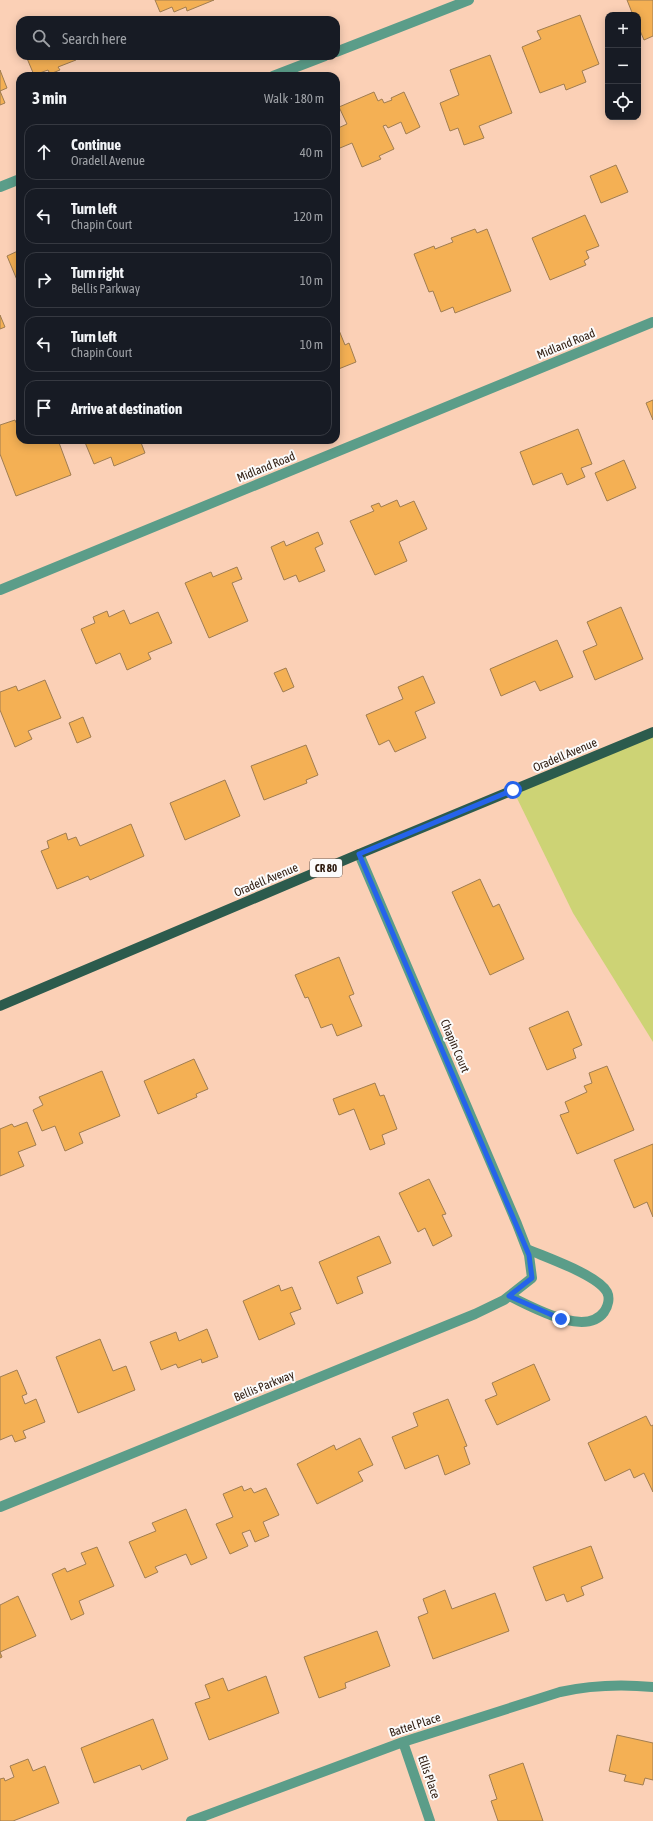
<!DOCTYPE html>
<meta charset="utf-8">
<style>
:root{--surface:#171b24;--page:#20242c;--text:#f1f3f6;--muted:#9ea1a6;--line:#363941}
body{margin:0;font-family:"Asap Condensed",sans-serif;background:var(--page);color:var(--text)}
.controls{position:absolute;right:12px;top:12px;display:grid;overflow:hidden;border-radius:8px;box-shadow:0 2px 10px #0003}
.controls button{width:36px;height:36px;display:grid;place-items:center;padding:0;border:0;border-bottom:1px solid var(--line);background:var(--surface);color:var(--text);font:20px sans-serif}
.stop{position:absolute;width:12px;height:12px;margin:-9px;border:3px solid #2563eb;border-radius:50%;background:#fff}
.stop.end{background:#2563eb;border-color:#fff;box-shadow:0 1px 4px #0008}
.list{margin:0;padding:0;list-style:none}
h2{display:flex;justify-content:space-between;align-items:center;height:52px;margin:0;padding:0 16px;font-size:17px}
h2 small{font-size:13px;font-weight:400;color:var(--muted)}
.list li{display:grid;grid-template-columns:26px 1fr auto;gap:12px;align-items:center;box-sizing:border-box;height:56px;margin:0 8px 8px;padding:0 8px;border:1px solid var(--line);border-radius:12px}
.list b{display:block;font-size:15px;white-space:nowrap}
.list p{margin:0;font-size:13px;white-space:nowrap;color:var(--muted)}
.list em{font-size:13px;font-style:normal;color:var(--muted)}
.icon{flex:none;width:22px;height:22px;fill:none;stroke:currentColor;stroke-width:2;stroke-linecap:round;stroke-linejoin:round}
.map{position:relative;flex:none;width:653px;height:1821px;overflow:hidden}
.search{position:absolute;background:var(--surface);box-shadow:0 2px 10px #0003;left:16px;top:16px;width:324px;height:44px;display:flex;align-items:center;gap:10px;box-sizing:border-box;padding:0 14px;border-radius:12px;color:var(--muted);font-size:15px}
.panel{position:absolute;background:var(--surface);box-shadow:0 2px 10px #0003;left:16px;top:72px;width:324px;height:372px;border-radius:12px}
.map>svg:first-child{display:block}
.green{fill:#cdd375}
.building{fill:#f4b054;stroke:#a07d51}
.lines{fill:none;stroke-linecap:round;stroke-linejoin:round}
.street{stroke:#5b9d89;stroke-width:10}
.primary{stroke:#2c5b4d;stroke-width:10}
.route{stroke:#2563eb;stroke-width:5}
.labels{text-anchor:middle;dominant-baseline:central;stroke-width:4;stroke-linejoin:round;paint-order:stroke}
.shield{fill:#fbfbfb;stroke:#6c5e56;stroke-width:1}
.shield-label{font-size:11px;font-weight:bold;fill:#2e1b0f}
.street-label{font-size:12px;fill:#2e1b0f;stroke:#fbfbfb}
</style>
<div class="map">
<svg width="653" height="1821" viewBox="0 0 653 1821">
<rect width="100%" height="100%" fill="#fbd0b6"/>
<path class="green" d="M 653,732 L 653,1042 L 573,913 L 513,790 Z"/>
<path class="building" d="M 155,0 L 214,0 L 187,11 L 186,7 L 174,12 L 172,7 L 160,12 Z
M 627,0 L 653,0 L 653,36 L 644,40 L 638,26 L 638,15 L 633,15 Z
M 580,15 L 599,64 L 582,71 L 586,82 L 566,90 L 564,84 L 540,93 L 522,47 L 541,39 L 537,31 Z
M 490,55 L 512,113 L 479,126 L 484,138 L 464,145 L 458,128 L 450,131 L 440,103 L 459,95 L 450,70 Z
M 26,56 L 75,56 L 76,60 L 58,67 L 60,70 L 50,74 L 48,70 L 34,75 Z
M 0,70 L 7,88 L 0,91 Z
M 0,91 L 5,103 L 0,105 Z
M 374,92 L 378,101 L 382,99 L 384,103 L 392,100 L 391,98 L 404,92 L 420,127 L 406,134 L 401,122 L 388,128 L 386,125 L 383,126 L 394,149 L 379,156 L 381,159 L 362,167 L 352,143 L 340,148 L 336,140 L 336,129 L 347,124 L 339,107 Z
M 616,165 L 628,192 L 601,203 L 590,176 Z
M 585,215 L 599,246 L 586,251 L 589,258 L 584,261 L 586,265 L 550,280 L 532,238 Z
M 475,229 L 477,233 L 487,229 L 511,291 L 455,313 L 453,307 L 441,312 L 433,291 L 429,292 L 414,254 L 434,246 L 435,249 L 453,242 L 451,238 Z
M 20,250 L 20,287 L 7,256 Z
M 0,315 L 5,327 L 0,329 Z
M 336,323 L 345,345 L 349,343 L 356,362 L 336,370 Z
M 653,400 L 653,420 L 646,403 Z
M 15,420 L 18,427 L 20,426 L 20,440 L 58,440 L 71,475 L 16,496 L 0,454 L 0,425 Z
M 578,429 L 592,464 L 581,468 L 585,477 L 567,485 L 562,473 L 533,485 L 520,452 Z
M 84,440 L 140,440 L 145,453 L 114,466 L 111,457 L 94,464 Z
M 624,460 L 636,488 L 607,501 L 595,473 Z
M 397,500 L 400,507 L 414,501 L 427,529 L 399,542 L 407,561 L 375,575 L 350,521 L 374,511 L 371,506 L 379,503 L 381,507 Z
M 318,532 L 323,544 L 315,548 L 325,571 L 299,582 L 296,575 L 284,580 L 271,547 L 284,541 L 286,546 Z
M 237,567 L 242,579 L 232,583 L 248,621 L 209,638 L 185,583 L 211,572 L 213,577 Z
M 621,607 L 643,659 L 595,680 L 583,651 L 597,645 L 587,622 Z
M 124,610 L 130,624 L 158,612 L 172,643 L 148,653 L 151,659 L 127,670 L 120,653 L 96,664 L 81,629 L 95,623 L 93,617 L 107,611 L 109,617 Z
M 557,640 L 573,677 L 540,691 L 535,681 L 501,696 L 490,669 Z
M 286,668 L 294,687 L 283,692 L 274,673 Z
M 423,676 L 435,703 L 415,712 L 426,738 L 395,752 L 389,740 L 379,745 L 366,715 L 403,699 L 398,687 Z
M 45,680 L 61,718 L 28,731 L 32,739 L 15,747 L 0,710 L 0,692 L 16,686 L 18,691 Z
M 83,717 L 91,737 L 77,743 L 69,723 Z
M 306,745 L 318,775 L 306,780 L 307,783 L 264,800 L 251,766 Z
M 225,780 L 240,816 L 185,840 L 170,803 Z
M 131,824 L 144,856 L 90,880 L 88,876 L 57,889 L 41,851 L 49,848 L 47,841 L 66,833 L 68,840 L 76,837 L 80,846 Z
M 480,879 L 493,907 L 499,904 L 524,959 L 490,975 L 452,892 Z
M 339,957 L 354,994 L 349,996 L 362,1026 L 337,1036 L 332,1024 L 321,1028 L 308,997 L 305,998 L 295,975 Z
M 568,1011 L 582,1045 L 573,1049 L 576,1058 L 547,1070 L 529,1028 Z
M 194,1059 L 208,1089 L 196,1094 L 197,1097 L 158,1114 L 144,1081 Z
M 607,1066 L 634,1130 L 577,1154 L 560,1115 L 569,1112 L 565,1102 L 587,1092 L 584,1086 L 592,1083 L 589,1073 Z
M 102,1071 L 120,1116 L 79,1133 L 83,1143 L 65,1151 L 55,1126 L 42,1131 L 33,1110 L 43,1105 L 39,1097 Z
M 375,1083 L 380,1096 L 384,1095 L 397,1129 L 382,1135 L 385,1144 L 370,1150 L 354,1109 L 339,1115 L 333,1099 Z
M 27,1122 L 36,1145 L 18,1152 L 24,1166 L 0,1176 L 0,1129 L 12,1124 L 14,1127 Z
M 653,1144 L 653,1217 L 647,1202 L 634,1208 L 614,1160 Z
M 429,1179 L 446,1214 L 442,1215 L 452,1236 L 433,1246 L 425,1228 L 418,1232 L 399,1193 Z
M 379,1236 L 391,1263 L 357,1277 L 363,1293 L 337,1304 L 319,1262 Z
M 279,1285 L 281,1291 L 292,1287 L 301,1309 L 290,1313 L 295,1324 L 259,1340 L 243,1301 Z
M 207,1329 L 218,1357 L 202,1363 L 201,1359 L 178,1368 L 176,1364 L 161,1370 L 150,1342 L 176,1332 L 179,1341 Z
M 100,1339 L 113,1371 L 126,1366 L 135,1390 L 78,1413 L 56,1357 Z
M 534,1364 L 550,1400 L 497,1425 L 485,1400 L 497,1395 L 492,1383 Z
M 17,1370 L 27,1394 L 22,1396 L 25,1404 L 36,1399 L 45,1422 L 23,1431 L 26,1438 L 15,1442 L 12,1435 L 0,1440 L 0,1377 Z
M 448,1399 L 467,1446 L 464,1447 L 470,1464 L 445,1475 L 438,1455 L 405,1469 L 392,1437 L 418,1426 L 413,1413 Z
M 646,1416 L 651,1426 L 653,1425 L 653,1492 L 644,1473 L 634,1478 L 630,1469 L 605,1481 L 588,1443 Z
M 360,1438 L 373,1465 L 358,1472 L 363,1481 L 317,1504 L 297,1464 L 334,1445 L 336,1450 Z
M 242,1486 L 244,1491 L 251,1488 L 254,1493 L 266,1488 L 279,1515 L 263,1522 L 269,1536 L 255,1542 L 250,1530 L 242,1533 L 248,1546 L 230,1554 L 216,1524 L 233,1517 L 223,1494 Z
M 186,1509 L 207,1558 L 191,1565 L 186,1554 L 155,1567 L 158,1572 L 145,1578 L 129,1542 L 156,1531 L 152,1523 Z
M 591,1546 L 603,1578 L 581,1587 L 584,1595 L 567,1602 L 564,1594 L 546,1601 L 533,1567 Z
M 97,1547 L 114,1586 L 79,1601 L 84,1614 L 71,1620 L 52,1574 L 65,1568 L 67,1572 L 86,1564 L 81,1553 Z
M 445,1590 L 452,1609 L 495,1593 L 509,1631 L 433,1659 L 418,1617 L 428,1613 L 423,1599 Z
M 18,1596 L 36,1636 L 0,1652 L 2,1657 L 0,1658 L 0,1605 Z
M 377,1631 L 390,1666 L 345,1683 L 346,1688 L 319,1698 L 304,1657 Z
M 266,1676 L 279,1713 L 209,1740 L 195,1703 L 210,1698 L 205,1685 L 223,1678 L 228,1691 Z
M 153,1719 L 168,1759 L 142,1770 L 140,1765 L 94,1783 L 81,1748 Z
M 617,1735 L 653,1743 L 653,1780 L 645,1778 L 643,1785 L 624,1781 L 626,1775 L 609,1771 Z
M 28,1759 L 33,1771 L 45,1766 L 59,1803 L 13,1821 L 0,1821 L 0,1779 L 4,1778 L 5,1781 L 14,1777 L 10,1766 Z
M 523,1763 L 543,1821 L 498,1821 L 491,1801 L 497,1799 L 489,1775 Z"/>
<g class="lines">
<path class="street" d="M 336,52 L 469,0
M 273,76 L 325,56
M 0,187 L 20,179
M 0,590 L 653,322
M 509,1296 C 531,1306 585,1338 604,1312 C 608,1306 610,1298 607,1292 C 598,1275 545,1257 527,1249
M 0,1507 L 475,1314 L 504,1300 L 532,1278 L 529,1255 L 517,1224 L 359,854
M 403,1742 L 430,1821
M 191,1821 L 403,1742 L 560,1692 C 591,1685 621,1684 653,1687"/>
<path class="primary" d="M 0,1006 L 359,854 L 653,732"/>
</g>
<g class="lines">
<path class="route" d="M 513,790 L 359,854 L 529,1255 L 532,1278 L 509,1296 L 561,1319"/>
</g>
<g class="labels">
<rect class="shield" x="310" y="859" width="32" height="18" rx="3"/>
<g class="shield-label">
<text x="326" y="868">CR 80</text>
</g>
<g class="street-label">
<text transform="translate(566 344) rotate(-22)">Midland Road</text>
<text transform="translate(266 467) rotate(-22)">Midland Road</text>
<text transform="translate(565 755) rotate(-23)">Oradell Avenue</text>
<text transform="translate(266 880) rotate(-23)">Oradell Avenue</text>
<text transform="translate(455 1046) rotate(67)">Chapin Court</text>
<text transform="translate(264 1386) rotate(-22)">Bellis Parkway</text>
<text transform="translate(415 1725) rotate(-18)">Battel Place</text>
<text transform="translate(429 1777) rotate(71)">Ellis Place</text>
</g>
</g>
</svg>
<div class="controls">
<button>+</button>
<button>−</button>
<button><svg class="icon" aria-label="locate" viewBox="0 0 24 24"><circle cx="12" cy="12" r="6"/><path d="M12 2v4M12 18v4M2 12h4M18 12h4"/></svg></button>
</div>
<div class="stop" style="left:513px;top:790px"></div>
<div class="stop end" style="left:561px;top:1319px"></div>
<div class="search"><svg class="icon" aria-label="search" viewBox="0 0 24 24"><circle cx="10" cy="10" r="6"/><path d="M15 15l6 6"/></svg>Search here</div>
<section class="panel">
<h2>3 min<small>Walk · 180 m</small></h2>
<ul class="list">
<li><svg class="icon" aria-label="ahead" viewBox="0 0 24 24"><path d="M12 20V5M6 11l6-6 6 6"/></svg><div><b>Continue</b><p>Oradell Avenue</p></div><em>40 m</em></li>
<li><svg class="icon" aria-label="left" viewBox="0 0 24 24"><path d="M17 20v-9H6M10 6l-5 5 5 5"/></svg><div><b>Turn left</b><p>Chapin Court</p></div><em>120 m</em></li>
<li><svg class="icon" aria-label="right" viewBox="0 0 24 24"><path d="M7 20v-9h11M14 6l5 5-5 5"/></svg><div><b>Turn right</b><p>Bellis Parkway</p></div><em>10 m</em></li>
<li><svg class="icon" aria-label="left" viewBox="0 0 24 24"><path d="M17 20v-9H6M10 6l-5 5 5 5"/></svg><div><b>Turn left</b><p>Chapin Court</p></div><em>10 m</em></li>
<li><svg class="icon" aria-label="arrive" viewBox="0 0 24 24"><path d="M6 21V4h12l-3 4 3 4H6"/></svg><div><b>Arrive at destination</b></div></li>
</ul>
</section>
</div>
